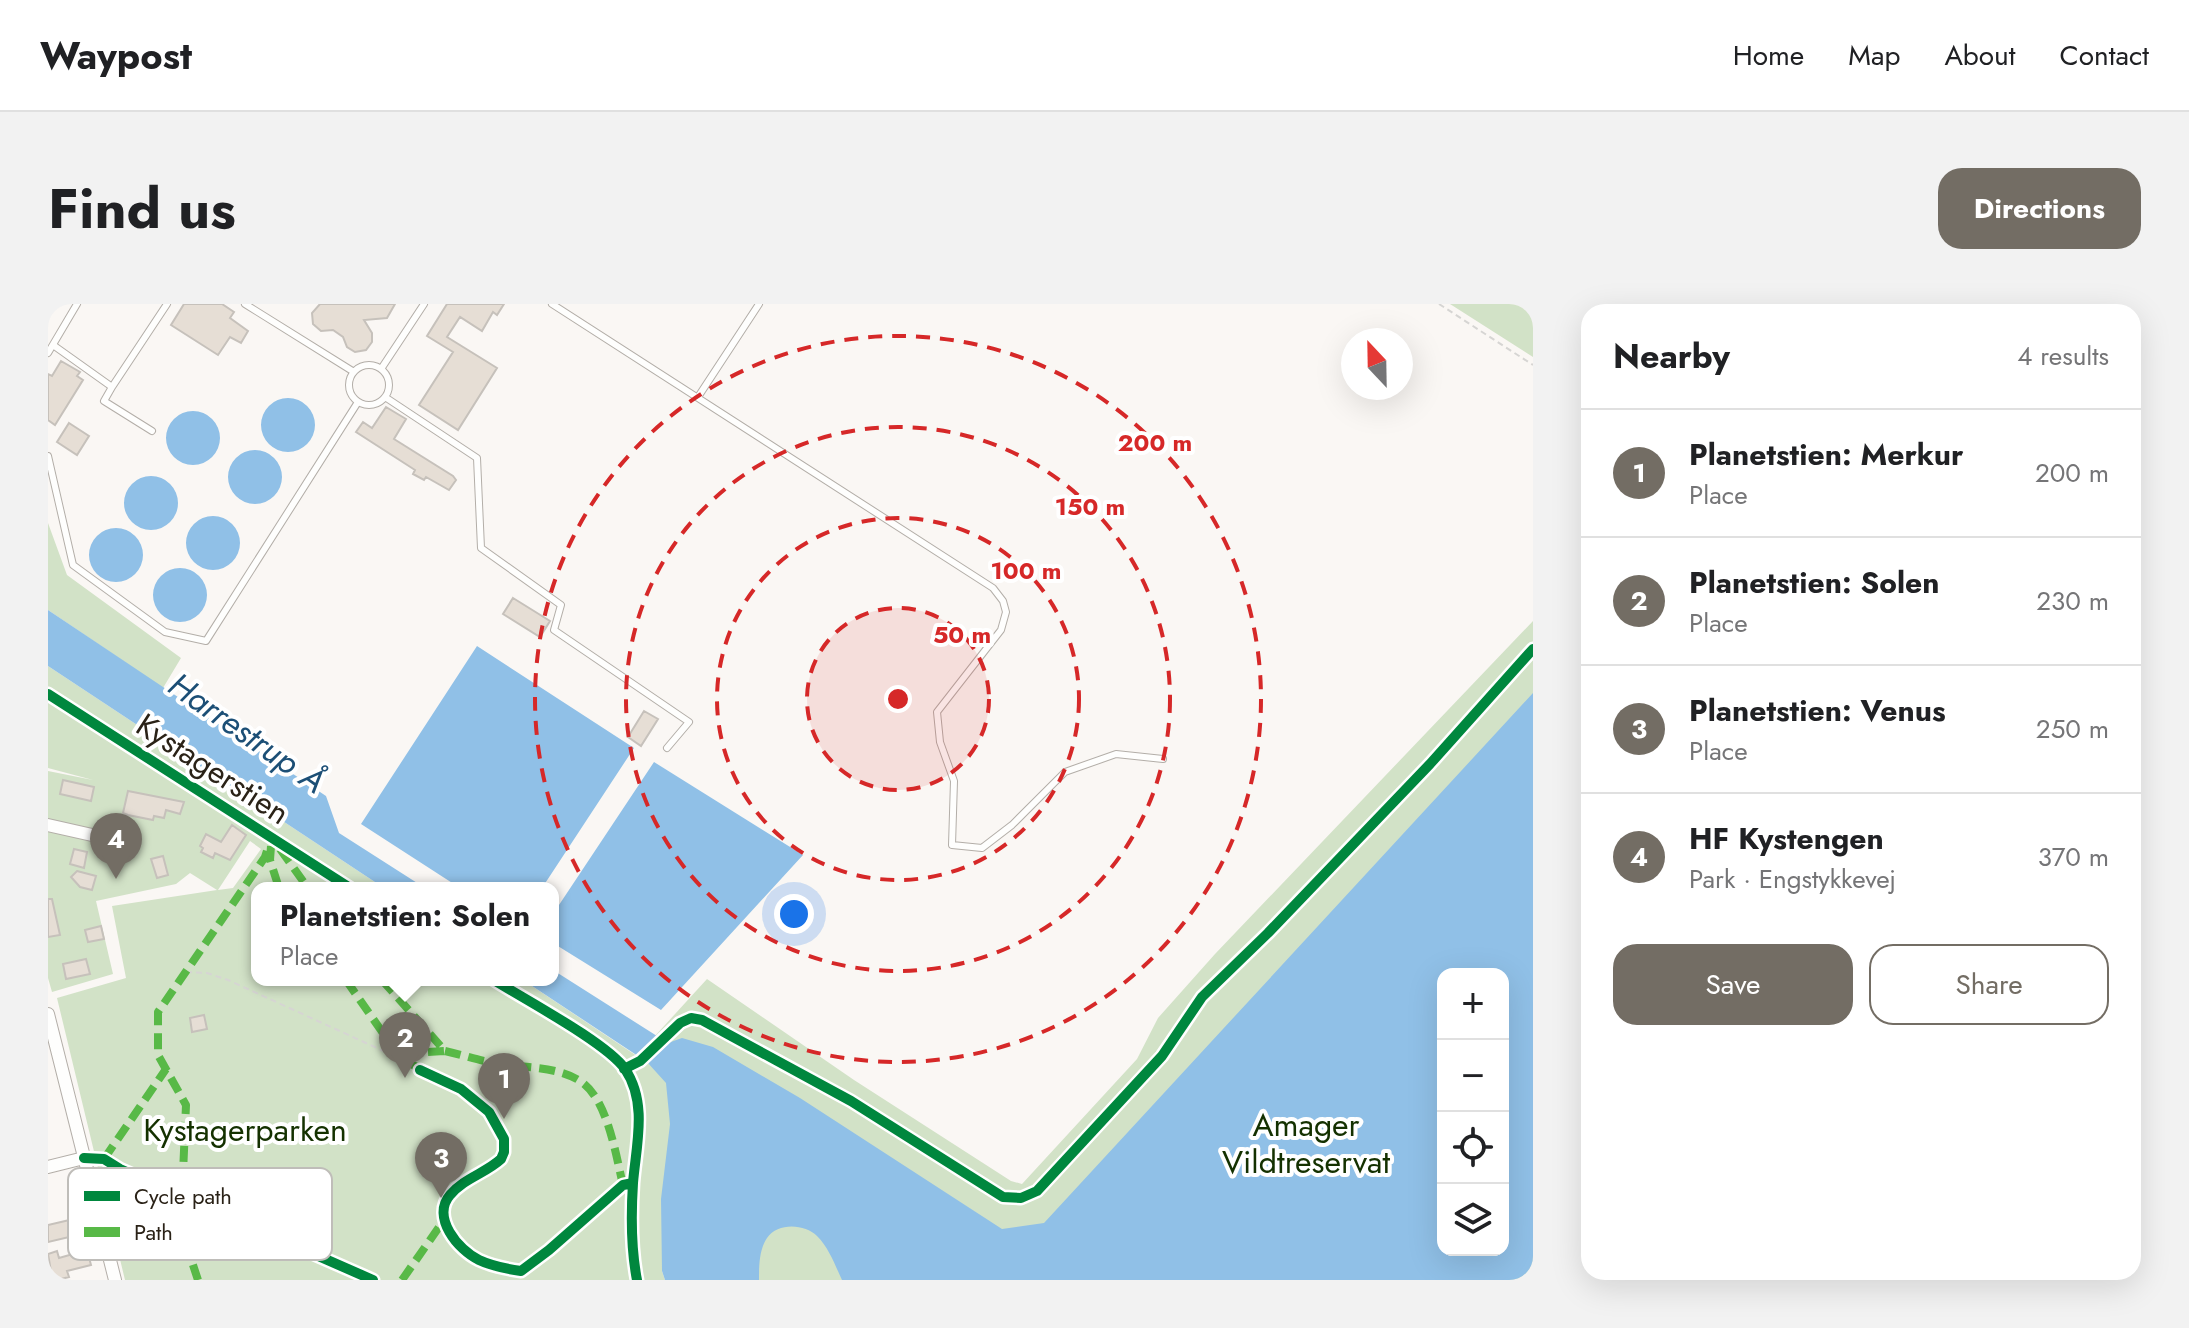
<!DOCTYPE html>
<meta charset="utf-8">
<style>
:root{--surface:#fff;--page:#f2f2f2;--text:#202124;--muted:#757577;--line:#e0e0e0;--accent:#736d64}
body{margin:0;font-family:Jost,sans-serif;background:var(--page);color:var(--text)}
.controls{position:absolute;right:24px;bottom:24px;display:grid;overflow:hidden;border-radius:16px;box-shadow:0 8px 32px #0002}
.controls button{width:72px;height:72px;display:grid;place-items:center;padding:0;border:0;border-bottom:2px solid var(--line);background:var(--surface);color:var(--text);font:40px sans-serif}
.compass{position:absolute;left:1293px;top:24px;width:72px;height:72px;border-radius:50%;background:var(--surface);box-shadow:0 8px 32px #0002;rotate:338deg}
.you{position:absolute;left:746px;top:610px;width:28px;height:28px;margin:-20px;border:6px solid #fff;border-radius:50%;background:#1a73e8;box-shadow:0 0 0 12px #1a73e833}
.badge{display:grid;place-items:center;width:52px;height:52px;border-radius:50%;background:var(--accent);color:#fff;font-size:26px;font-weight:700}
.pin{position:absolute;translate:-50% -66px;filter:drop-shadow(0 2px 4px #0008)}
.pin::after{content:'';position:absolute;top:42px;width:28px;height:24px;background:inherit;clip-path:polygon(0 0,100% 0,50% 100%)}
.popup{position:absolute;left:203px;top:578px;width:308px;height:104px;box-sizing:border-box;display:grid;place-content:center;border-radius:16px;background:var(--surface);filter:drop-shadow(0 2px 6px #0005);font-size:26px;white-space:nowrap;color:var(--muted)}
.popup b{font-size:30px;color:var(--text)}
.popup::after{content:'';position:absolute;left:50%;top:100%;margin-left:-16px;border:16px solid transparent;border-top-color:var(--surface)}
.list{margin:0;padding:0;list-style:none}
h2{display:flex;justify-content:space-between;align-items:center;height:104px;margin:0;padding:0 32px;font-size:34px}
h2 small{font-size:26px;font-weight:400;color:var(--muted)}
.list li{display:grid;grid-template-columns:52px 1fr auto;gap:24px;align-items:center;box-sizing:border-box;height:128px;padding:0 32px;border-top:2px solid var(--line)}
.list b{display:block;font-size:30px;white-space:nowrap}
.list p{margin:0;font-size:26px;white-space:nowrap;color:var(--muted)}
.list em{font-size:26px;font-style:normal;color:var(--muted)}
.actions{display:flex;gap:16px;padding:24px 32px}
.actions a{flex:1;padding:18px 0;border:2px solid var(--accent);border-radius:24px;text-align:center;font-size:28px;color:var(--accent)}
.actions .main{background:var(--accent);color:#fff}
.icon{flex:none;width:44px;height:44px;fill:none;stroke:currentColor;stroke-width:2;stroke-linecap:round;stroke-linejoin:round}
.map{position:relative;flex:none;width:1485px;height:976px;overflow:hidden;border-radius:24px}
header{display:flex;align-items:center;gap:48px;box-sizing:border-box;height:112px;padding:0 40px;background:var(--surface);border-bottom:2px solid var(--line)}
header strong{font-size:38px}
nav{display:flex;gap:44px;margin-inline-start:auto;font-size:28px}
.intro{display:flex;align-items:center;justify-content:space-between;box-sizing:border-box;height:192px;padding:0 48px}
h1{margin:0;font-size:56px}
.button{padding:20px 36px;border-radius:24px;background:var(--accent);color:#fff;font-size:28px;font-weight:700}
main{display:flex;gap:48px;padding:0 48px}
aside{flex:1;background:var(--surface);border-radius:24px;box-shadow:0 8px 32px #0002}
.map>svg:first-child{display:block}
.green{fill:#d2e2c7;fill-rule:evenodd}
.water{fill:#90c0e7;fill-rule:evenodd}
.building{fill:#e6ded5;stroke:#c6c1bb;stroke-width:2}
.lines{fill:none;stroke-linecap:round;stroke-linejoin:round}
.service-casing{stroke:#b3aea8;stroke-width:8}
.minor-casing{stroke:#b3aea8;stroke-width:14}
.path{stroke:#d6d5d3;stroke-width:2;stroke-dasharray:6 4;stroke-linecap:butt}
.service{stroke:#fefefd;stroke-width:6}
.minor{stroke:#fefefd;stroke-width:12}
.quiet{stroke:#58b947;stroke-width:8;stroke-dasharray:16 8;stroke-linecap:butt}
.cycleway-casing{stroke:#fff;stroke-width:15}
.cycleway{stroke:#00873e;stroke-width:10}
.ring{fill:none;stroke:#d62828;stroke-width:4;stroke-dasharray:14 10}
.labels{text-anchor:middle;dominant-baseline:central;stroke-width:8;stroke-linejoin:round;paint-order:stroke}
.street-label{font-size:32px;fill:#2a2217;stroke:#fff}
.park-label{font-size:32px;fill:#143100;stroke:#fff}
.water-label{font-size:34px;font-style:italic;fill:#1c4f76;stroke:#fff}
.key{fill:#fff;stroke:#bfbdb9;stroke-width:2}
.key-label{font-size:22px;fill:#2a2217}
.centre{fill:#d62828;stroke:#fff;stroke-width:4}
.ring-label{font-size:24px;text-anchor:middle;font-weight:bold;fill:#d62828;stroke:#fff;stroke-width:8;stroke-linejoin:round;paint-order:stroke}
</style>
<header>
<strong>Waypost</strong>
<nav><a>Home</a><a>Map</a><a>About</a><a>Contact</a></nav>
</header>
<div class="intro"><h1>Find us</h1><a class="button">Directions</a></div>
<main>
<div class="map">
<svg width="1485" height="976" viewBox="0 0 1485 976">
<rect width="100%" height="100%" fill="#faf7f4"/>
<path class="green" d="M 1402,0 L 1485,0 L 1485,53 Z
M 0,219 L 19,271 L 133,354 L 115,384 L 0,306 Z
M 1485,317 L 1485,976 L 624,976 L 614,890 L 614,967 L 617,976 L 77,976 L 9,694 L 78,674 L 64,602 L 169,586 L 142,569 L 128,580 L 48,597 L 65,670 L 4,688 L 0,674 L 0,467 L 45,476 L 0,464 L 0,362 L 336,584 L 209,584 L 209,676 L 475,676 L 601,760 L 930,910 L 749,794 L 615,739 L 606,733 L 659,675 L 806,776 L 963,877 L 974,880 L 1089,755 L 1110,714 L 1167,650 ZM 202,537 L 213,545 L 185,584 L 170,586 ZM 1395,670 L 1455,670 L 1455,946 L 1395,946 Z"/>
<path class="water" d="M213 121a27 27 0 1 1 54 0a27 27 0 1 1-54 0Z
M118 134a27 27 0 1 1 54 0a27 27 0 1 1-54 0Z
M180 173a27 27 0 1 1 54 0a27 27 0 1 1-54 0Z
M76 199a27 27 0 1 1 54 0a27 27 0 1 1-54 0Z
M138 239a27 27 0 1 1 54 0a27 27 0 1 1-54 0Z
M41 251a27 27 0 1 1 54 0a27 27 0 1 1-54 0Z
M105 291a27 27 0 1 1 54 0a27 27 0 1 1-54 0Z
M 0,306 L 278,492 L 291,529 L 377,584 L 336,584 L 0,362 Z
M 429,342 L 586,444 L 494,584 L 412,584 L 313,520 Z
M 1485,389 L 1485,976 L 794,976 C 787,961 781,944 769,932 C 757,920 730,918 719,934 C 711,946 711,962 711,976 L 617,976 L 614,967 L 613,895 L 622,820 L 618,779 L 599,758 L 475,676 L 505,676 L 505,666 L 620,739 L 634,734 L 665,743 L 752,794 L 954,925 L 996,919 ZM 1395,670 L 1455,670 L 1455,946 L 1395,946 Z
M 606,458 L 755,551 L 613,706 L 505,639 L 505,610 Z"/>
<path class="building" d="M 136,0 L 174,0 L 186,8 L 182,14 L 200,27 L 193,39 L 182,33 L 170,51 L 123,21 Z
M 272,0 L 347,0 L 339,14 L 316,16 L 324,29 L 324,38 L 318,46 L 307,48 L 299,43 L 295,33 L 285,26 L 273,27 L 265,20 L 264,9 Z
M 399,0 L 456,0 L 449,11 L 445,8 L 434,27 L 412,13 L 399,33 L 449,64 L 410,126 L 371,101 L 405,48 L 379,32 Z
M 13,57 L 32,68 L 29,72 L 35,76 L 7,121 L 0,116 L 0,70 L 4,72 Z
M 338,103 L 358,115 L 346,135 L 405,172 L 408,176 L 401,186 L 378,173 L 376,176 L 365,170 L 367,166 L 308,128 L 315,118 L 324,124 Z
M 21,119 L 41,132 L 29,151 L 9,138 Z
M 465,294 L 502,317 L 492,333 L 455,310 Z
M 596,407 L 610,415 L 593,442 L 580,433 Z
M 15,476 L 46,483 L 43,497 L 12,490 Z
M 80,487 L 136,498 L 132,510 L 118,506 L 116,514 L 106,512 L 105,516 L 80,511 L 75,509 Z
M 184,521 L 198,531 L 182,556 L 167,549 L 165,554 L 153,548 L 155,544 L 152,542 L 158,530 L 173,538 Z
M 26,545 L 39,548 L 36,564 L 22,560 Z
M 115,552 L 120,571 L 109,574 L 103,555 Z
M 29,567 L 48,572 L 44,586 L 32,583 L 23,573 Z
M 0,595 L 4,595 L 12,631 L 0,633 Z
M 53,622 L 56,635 L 40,638 L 37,626 Z
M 38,655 L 42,670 L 18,675 L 15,660 Z
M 156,711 L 159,725 L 144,728 L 142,714 Z
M 30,914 L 34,930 L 0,938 L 0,921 Z
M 39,946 L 43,961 L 19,967 L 21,973 L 9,976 L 8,972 L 4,973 L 0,950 L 9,947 L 11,954 Z"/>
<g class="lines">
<g class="service-casing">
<path id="service" d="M 197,0 L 306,68
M 504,0 L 945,284 L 955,297 L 958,308 L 953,326 L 889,408 L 892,438 L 906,477 L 904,541 L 934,544 L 964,521 L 1017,468 L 1068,450 L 1115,455
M 5,41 L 64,83 L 119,0
M 0,49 L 29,0
M301 81a20 20 0 1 1 40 0a20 20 0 1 1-40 0Z
M 333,65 L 376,0
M 64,83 L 56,97 L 104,127
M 337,93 L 429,154 L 433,244 L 513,301 L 506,326 L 641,418 L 619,444
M 650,93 L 711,0
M 0,152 L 25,261 L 117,328 L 158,337 L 310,98"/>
</g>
<g class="minor-casing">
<path id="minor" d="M 0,521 L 84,540
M 0,710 L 67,976
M 0,863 L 36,854"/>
</g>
<path class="path" d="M 1391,0 L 1485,61
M 138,668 L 159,669 L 180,676 L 353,755"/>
<use href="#service" class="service"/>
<use href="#minor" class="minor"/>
<path class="quiet" d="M 223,542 L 222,556 L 231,584
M 232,545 L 260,584
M 298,676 L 353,755
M 334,676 L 397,747 L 362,749 L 353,755 L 377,767
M 397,747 C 415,751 433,757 451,760 C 477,764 512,762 535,779 C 560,798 568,852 575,881
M 56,855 L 118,765
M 150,976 L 141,949 L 134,892 L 138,801 L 110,751 L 110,708 L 217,553 L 223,534
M 354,976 L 396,916"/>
<g class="cycleway-casing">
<path id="cycleway" d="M 0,390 L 302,584
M 446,676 C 476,695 559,739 577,765 C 600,799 588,842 585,879 C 583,910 583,945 589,976
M 576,765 L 592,757 L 632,719 L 643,714 L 654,716 L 803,797 L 955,893 L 973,894 L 989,887 L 1114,752 L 1154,693 L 1220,629 L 1382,460 L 1485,345
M 372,766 L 413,785 L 441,808 L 456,835 L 456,848 L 453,855 C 438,869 416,874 402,891 C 383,913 410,946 431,956 C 444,962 459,965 473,967 L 501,946 L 575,881 L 585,879
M 36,854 L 56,855 L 72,865 L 325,976"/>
</g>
<use href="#cycleway" class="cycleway"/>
</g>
<circle cx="850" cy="395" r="91" fill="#d62828" fill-opacity=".12"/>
<g class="ring">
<circle cx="850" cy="395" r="91"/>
<circle cx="850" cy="395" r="181"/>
<circle cx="850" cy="395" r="272"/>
<circle cx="850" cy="395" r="363"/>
</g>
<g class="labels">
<g class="street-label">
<text transform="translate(165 465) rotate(33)">Kystagerstien</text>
</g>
<g class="park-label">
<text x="1258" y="821">Amager<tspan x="1258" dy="37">Vildtreservat</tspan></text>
<text x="197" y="826">Kystagerparken</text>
</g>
<g class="water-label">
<text transform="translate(199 429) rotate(35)">Harrestrup Å</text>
</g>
</g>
<rect x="20" y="864" width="264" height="92" rx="12" class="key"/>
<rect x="36" y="887" width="36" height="10" fill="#00873e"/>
<rect x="36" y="923" width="36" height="10" fill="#58b947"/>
<g class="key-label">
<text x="86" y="900">Cycle path</text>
<text x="86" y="936">Path</text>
</g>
<circle cx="850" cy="395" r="12" class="centre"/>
<g class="ring-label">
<text x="1107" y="147">200 m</text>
<text x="1042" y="211">150 m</text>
<text x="978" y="275">100 m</text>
<text x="914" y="339">50 m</text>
</g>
</svg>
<div class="controls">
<button>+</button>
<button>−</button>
<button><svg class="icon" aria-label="locate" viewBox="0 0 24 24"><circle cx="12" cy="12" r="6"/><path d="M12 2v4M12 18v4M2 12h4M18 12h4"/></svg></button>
<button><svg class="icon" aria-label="layers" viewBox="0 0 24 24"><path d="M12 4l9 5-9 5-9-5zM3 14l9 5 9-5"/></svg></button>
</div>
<svg class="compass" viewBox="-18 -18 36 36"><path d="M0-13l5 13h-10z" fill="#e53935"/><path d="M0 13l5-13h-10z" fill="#757577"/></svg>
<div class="you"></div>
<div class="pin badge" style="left:456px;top:815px">1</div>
<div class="pin badge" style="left:357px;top:774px">2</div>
<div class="popup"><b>Planetstien: Solen</b>Place</div>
<div class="pin badge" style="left:393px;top:894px">3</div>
<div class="pin badge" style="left:68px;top:575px">4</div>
</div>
<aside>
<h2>Nearby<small>4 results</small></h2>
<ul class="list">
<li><span class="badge">1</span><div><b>Planetstien: Merkur</b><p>Place</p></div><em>200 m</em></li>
<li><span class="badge">2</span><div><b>Planetstien: Solen</b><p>Place</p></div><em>230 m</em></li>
<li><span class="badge">3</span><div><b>Planetstien: Venus</b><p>Place</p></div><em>250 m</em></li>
<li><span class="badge">4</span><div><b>HF Kystengen</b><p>Park · Engstykkevej</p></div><em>370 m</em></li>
</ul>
<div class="actions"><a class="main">Save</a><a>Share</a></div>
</aside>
</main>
